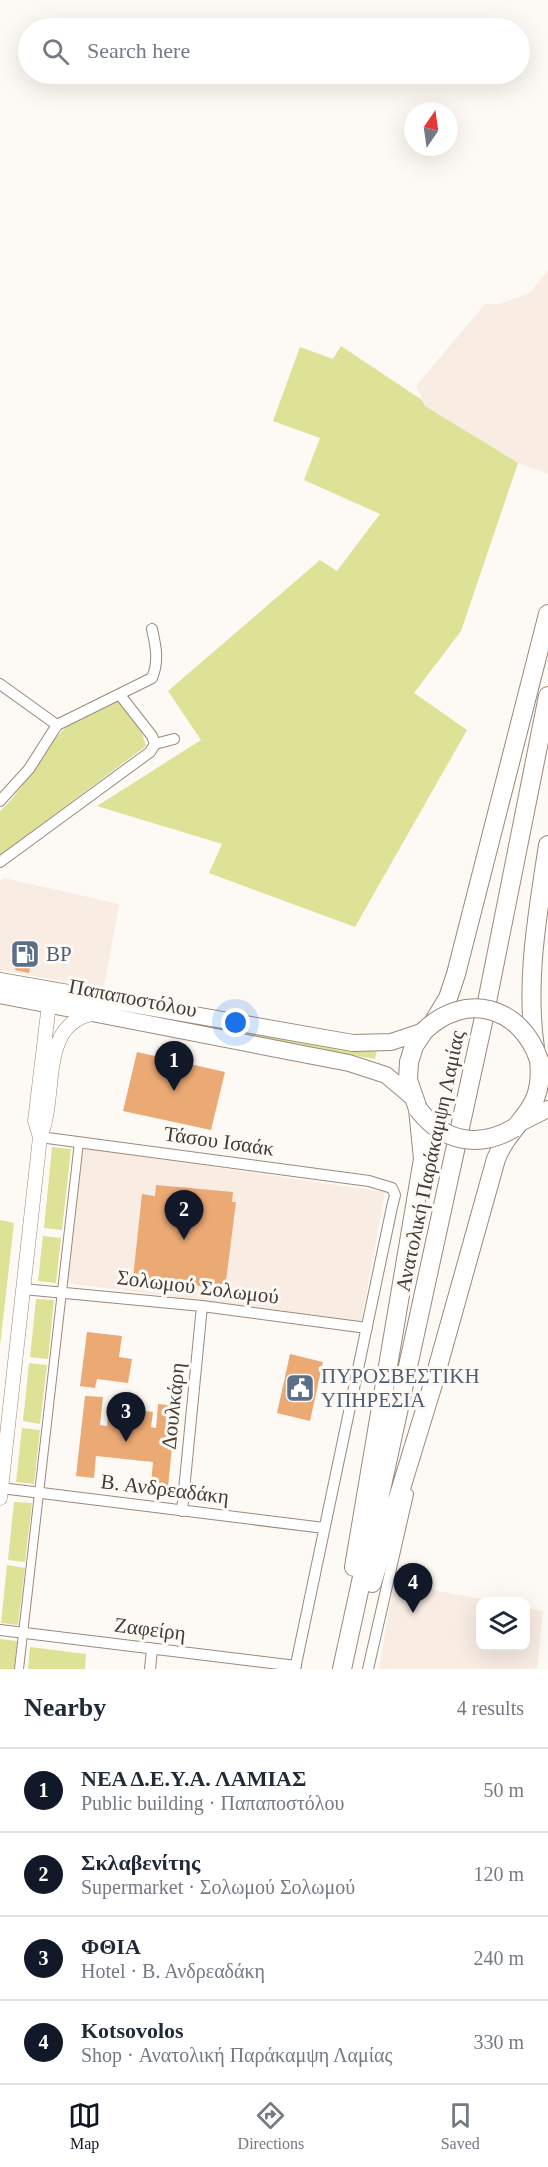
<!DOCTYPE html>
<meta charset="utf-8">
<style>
:root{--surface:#fff;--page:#f6f6f7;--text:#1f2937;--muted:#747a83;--line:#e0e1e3;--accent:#111827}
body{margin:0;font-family:Georgia,serif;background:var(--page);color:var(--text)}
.controls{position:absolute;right:18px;bottom:18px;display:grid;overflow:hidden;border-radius:12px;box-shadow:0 6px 24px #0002}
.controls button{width:54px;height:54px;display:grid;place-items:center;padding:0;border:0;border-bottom:2px solid var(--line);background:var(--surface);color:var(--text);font:30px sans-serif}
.compass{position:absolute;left:404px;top:102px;width:54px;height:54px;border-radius:50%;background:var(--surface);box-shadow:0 6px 24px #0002;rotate:13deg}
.you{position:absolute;left:236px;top:1023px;width:21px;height:21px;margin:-15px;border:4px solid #fff;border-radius:50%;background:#1a73e8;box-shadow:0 0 0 9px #1a73e833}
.badge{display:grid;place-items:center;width:39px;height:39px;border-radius:50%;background:var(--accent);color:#fff;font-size:20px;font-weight:700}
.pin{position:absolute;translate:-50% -50px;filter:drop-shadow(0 2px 3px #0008)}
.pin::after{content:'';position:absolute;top:32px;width:21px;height:18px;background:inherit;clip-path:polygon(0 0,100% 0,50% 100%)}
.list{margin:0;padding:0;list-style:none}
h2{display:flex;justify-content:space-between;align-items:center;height:78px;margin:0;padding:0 24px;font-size:26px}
h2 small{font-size:20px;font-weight:400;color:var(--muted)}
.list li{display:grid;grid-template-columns:39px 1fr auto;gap:18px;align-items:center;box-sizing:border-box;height:84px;padding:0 24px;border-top:2px solid var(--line)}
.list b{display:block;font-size:22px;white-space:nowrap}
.list p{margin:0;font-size:20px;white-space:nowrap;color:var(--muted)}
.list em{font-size:20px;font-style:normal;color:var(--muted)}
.icon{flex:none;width:33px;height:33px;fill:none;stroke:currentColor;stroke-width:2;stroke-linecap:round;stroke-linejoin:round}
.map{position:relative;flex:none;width:548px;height:1669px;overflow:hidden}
.search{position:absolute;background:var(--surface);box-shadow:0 6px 24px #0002;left:18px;right:18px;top:18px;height:66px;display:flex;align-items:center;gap:15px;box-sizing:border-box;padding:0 21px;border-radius:33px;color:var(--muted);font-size:22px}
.sheet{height:414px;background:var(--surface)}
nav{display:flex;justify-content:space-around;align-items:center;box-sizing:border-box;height:84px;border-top:2px solid var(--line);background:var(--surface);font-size:16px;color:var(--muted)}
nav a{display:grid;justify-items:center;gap:3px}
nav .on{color:var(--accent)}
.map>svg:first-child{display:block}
.built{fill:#f8ece3}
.green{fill:#dde296}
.building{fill:#eba974}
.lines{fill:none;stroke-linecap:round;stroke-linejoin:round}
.pedestrian-casing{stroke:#9d8878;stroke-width:10}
.minor-casing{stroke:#9d8878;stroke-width:12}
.tertiary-casing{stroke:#9d8878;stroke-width:15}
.secondary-casing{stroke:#9d8878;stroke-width:18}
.primary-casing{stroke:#9d8878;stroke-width:20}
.pedestrian{stroke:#fff;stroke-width:8}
.minor{stroke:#fff;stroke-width:10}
.tertiary{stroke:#fff;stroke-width:14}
.secondary{stroke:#fff;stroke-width:16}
.primary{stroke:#fff;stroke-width:18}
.primary-bridge-casing{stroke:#9d8878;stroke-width:20;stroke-linecap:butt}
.primary-bridge{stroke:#fff;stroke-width:18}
.labels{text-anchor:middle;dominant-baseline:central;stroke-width:6;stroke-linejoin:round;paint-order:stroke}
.service-label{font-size:21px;fill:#4e5e75;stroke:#fdf9f5;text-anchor:start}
.street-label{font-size:21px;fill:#443b34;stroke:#fdf9f5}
</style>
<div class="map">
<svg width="548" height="1669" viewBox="0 0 548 1669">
<rect width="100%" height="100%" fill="#fdf9f5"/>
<path class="built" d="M 548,270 L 548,474 L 518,463 L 425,406 L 416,386 L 485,304 L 499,304 L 530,293 Z
M 4,878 L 119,904 L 104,988 L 0,970 L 0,881 Z
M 82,1148 L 385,1192 L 361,1321 L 66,1283 Z
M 394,1583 L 493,1601 L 480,1602 L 480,1646 L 526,1646 L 526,1608 L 543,1611 L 537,1669 L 379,1669 Z"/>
<path class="green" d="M 341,346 L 422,400 L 425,406 L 518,463 L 461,631 L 414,693 L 467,730 L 355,927 L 209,873 L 222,844 L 97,806 L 201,740 L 168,691 L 320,560 L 337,571 L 380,514 L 304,480 L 320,438 L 273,421 L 300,347 L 333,359 Z
M 119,701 L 140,727 L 146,746 L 0,855 L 0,811 C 26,788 39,753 64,729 C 79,716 101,709 119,701 Z
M 85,1002 L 377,1050 L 375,1059 L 84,1007 Z
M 52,1147 L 71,1149 L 62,1230 L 44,1228 Z
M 0,1220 L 14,1223 L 0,1346 Z
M 43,1236 L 61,1238 L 56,1283 L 38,1281 Z
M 36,1299 L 54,1300 L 48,1359 L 30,1357 Z
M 29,1363 L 47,1365 L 40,1424 L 23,1421 Z
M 22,1428 L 40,1430 L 34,1484 L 16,1482 Z
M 14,1502 L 32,1503 L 25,1562 L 8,1560 Z
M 7,1565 L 25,1568 L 18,1625 L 1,1623 Z
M 0,1639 L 17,1641 L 14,1669 L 0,1669 Z
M 30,1647 L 86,1654 L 85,1669 L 28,1669 Z"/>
<path class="building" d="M 19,943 L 34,945 L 29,973 L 15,970 Z
M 137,1052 L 225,1072 L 211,1130 L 123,1111 Z
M 156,1185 L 233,1192 L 232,1202 L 236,1202 L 225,1289 L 133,1278 L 142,1194 L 155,1196 Z
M 87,1332 L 122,1336 L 119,1357 L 132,1359 L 128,1383 L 97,1379 L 95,1388 L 80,1386 Z
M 290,1354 L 323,1362 L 310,1421 L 277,1413 Z
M 85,1396 L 103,1397 L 100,1425 L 107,1426 L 109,1407 L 153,1412 L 151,1427 L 156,1428 L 158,1404 L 176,1406 L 168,1487 L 151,1485 L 153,1462 L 96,1456 L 94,1478 L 76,1476 Z"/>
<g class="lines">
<g class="pedestrian-casing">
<path id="pedestrian" d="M 19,1669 L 79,1142"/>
</g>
<g class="minor-casing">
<path id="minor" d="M 0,684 L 57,725
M 155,744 L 174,739
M 0,801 L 29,769 L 57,725 L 152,678 C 159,661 156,647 152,629
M 0,862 L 150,752 L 155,744 L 152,736 L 120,695
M 40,1137 L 369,1181 L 392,1188 L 395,1195 L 392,1207 L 295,1669
M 23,1289 L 202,1306 L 367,1328
M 1,1488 L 324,1528
M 182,1511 L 202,1306
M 0,1630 L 296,1666
M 150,1669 L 152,1649
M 368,1669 L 408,1494"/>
</g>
<g class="tertiary-casing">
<path id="tertiary" d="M 40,1137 L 35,1121 L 49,1004 L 54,998
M 0,1498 L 40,1137 C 58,1097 38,1025 92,1014"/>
</g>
<g class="secondary-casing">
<path id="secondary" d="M 0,981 L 353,1043 L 391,1042 L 424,1031
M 0,995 L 349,1063 L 386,1075 L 412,1097
M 520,1123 L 548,1109"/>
</g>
<g class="primary-casing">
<path id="primary" d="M 433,1023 L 448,998 L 456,974 L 548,614
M 535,1048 C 525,980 538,912 548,845
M 354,1567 L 423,1159 L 418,1109 L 408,1080 L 409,1062 L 414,1046 L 424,1031
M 372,1583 L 433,1384 L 496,1159 C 513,1117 545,1114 539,1060
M 342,1669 L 483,1022 L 548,696"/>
</g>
<use href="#pedestrian" class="pedestrian"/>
<use href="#minor" class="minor"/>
<use href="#tertiary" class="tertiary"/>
<use href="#secondary" class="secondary"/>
<use href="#primary" class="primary"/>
<g class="primary-bridge-casing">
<path id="primary-bridge" d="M 424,1031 C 465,991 521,1006 539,1060
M 418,1109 C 443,1142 479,1149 514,1128"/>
</g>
<use href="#primary-bridge" class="primary-bridge"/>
</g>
<defs>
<g id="fuel-square" transform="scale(1.5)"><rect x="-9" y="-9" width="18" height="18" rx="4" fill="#5c6f8a" stroke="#fdf9f5"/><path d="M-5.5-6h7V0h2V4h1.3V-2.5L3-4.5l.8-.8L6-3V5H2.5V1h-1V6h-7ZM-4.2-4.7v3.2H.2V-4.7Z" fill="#fff"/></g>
<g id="civic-square" transform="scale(1.5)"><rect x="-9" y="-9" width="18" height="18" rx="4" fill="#5c6f8a" stroke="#fdf9f5"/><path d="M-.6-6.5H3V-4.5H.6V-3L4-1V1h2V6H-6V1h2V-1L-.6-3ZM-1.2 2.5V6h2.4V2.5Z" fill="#fff"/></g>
</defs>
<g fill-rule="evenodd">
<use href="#fuel-square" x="25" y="954"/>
<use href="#civic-square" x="300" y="1388"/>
</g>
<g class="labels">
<g class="service-label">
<text x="46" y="954">BP</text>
<text x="321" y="1376">ΠΥΡΟΣΒΕΣΤΙΚΗ<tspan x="321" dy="24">ΥΠΗΡΕΣΙΑ</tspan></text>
</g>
<g class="street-label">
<text transform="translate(133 998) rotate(11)">Παπαποστόλου</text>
<text transform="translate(219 1141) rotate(8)">Τάσου Ισαάκ</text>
<text transform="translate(430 1161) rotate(-78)">Ανατολική Παράκαμψη Λαμίας</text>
<text transform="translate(198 1287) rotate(7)">Σολωμού Σολωμού</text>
<text transform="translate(173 1406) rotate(-84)">Δουλκάρη</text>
<text transform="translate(165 1489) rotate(7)">Β. Ανδρεαδάκη</text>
<text transform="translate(150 1629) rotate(7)">Ζαφείρη</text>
</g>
</g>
</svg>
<div class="controls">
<button><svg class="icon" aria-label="layers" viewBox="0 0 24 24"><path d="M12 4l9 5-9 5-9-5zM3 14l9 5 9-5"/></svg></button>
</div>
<svg class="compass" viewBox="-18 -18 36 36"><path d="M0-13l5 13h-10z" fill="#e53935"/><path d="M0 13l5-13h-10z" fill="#747a83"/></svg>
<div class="you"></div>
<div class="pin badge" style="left:174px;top:1091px">1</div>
<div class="pin badge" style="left:184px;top:1240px">2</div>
<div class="pin badge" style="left:126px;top:1442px">3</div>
<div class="pin badge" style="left:413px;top:1613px">4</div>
<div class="search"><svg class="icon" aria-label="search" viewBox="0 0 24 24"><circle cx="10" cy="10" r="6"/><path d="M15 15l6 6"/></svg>Search here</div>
</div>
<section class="sheet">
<h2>Nearby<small>4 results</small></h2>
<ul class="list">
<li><span class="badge">1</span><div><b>ΝΕΑ Δ.Ε.Υ.Α. ΛΑΜΙΑΣ</b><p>Public building · Παπαποστόλου</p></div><em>50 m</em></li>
<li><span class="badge">2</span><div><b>Σκλαβενίτης</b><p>Supermarket · Σολωμού Σολωμού</p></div><em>120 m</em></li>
<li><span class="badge">3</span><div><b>ΦΘΙΑ</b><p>Hotel · Β. Ανδρεαδάκη</p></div><em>240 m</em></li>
<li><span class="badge">4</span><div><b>Kotsovolos</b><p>Shop · Ανατολική Παράκαμψη Λαμίας</p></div><em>330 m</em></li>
</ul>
</section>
<nav>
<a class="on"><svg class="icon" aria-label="map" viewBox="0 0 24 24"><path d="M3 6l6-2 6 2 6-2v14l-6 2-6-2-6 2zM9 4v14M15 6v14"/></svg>Map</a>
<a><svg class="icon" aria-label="directions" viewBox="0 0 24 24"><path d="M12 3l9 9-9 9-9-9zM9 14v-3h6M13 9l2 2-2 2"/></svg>Directions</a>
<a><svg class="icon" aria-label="saved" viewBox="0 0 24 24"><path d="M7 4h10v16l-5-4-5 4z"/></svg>Saved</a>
</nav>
